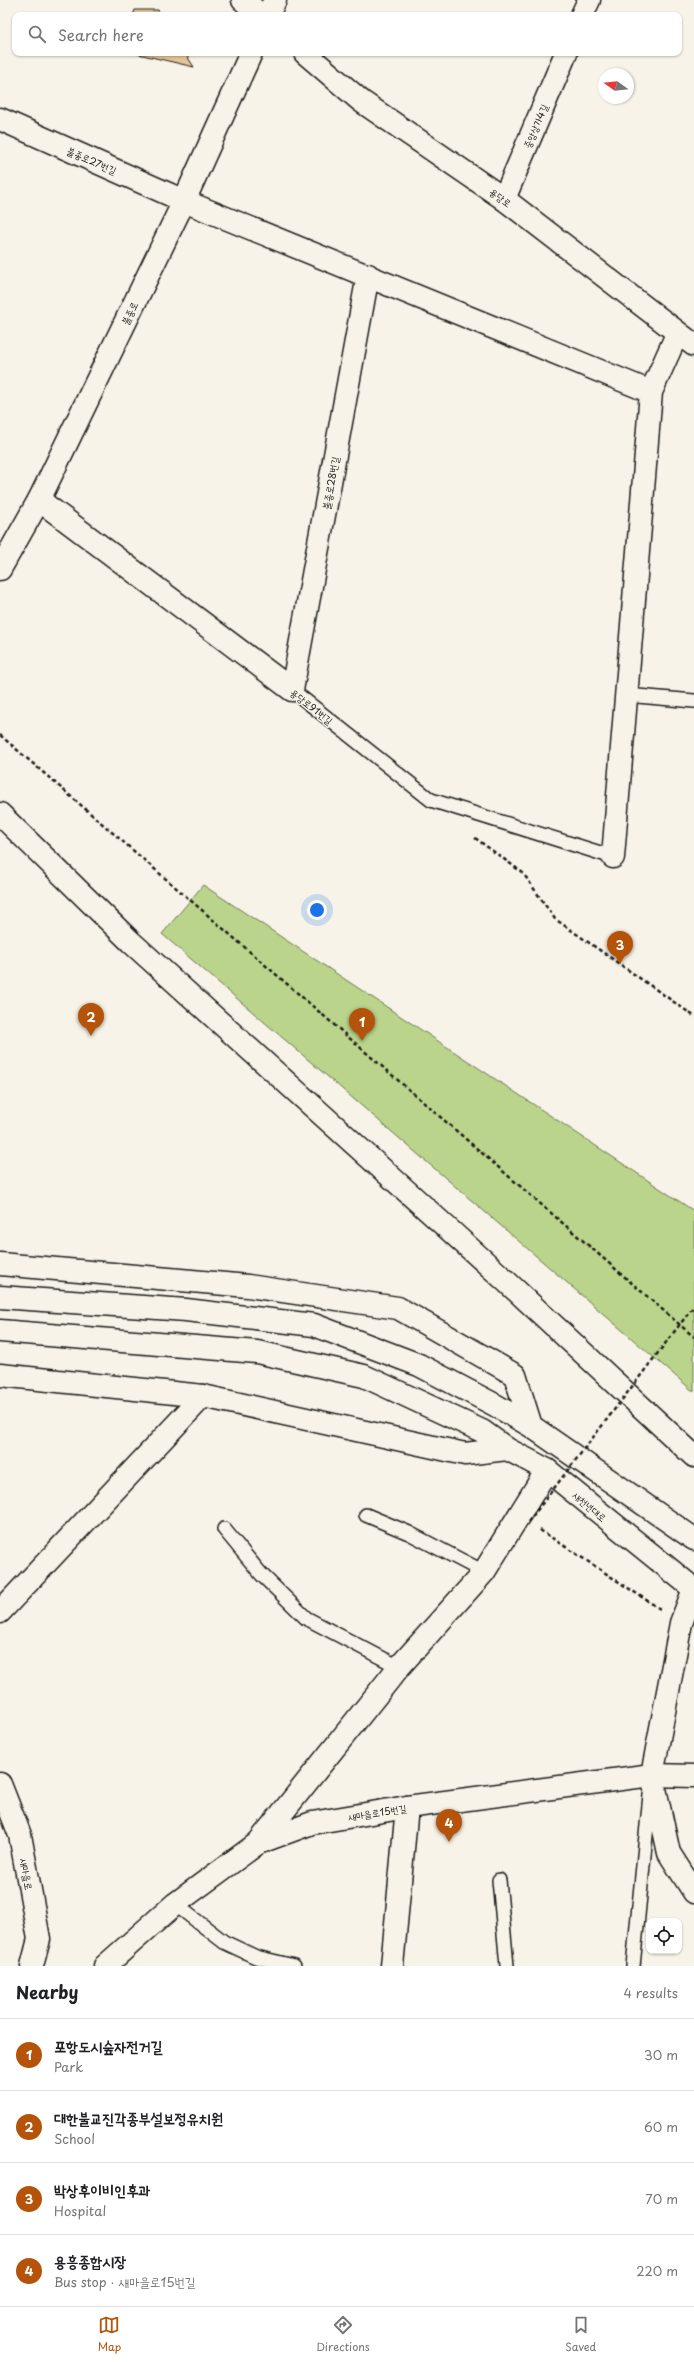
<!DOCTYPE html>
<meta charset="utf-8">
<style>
:root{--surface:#fff;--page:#f6f6f6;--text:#202124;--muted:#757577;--line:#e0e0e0;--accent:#b45309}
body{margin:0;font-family:"Playpen Sans","Poor Story",sans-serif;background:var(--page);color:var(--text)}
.controls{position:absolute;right:12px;bottom:12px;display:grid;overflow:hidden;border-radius:8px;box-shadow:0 1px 3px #0004}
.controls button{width:36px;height:36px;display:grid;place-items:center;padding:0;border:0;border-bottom:1px solid var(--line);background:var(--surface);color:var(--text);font:20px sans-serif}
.compass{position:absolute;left:598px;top:68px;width:36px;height:36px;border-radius:50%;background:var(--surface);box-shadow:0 1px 3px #0004;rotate:285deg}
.you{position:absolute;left:317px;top:910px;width:14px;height:14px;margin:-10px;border:3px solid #fff;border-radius:50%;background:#1a73e8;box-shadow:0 0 0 6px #1a73e833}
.badge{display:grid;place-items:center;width:26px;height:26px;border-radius:50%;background:var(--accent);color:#fff;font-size:13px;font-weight:700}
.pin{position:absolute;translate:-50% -33px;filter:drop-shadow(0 1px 2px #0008)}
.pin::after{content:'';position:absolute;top:21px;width:14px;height:12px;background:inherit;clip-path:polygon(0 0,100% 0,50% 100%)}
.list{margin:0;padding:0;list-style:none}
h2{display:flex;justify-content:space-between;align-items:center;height:52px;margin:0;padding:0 16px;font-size:17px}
h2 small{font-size:13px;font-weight:400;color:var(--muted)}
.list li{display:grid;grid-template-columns:26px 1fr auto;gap:12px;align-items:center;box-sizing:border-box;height:72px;padding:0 16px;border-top:1px solid var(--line)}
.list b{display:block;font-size:15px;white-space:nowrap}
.list p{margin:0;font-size:13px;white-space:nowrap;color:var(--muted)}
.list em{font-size:13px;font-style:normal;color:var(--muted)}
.icon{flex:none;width:22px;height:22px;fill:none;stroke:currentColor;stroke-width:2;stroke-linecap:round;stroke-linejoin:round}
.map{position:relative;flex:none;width:694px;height:1966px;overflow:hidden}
.search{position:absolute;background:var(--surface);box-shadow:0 1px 3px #0004;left:12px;right:12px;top:12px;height:44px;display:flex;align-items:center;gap:10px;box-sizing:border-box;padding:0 14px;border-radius:8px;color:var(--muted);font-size:15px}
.sheet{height:340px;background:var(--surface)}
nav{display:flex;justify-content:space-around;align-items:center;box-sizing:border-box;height:56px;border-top:1px solid var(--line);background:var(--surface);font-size:11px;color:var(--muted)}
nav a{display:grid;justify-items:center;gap:2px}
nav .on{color:var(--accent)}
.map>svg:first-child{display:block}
.green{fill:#bad48b;stroke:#6b7854}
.building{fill:#e4c597;stroke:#1c1c1c}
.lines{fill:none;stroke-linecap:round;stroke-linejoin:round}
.service-casing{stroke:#1c1c1c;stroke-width:16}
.minor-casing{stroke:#1c1c1c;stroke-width:25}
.tertiary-casing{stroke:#1c1c1c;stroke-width:25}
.secondary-casing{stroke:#1c1c1c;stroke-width:25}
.primary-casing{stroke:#1c1c1c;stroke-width:25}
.path{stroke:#1c1c1c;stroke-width:2.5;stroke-dasharray:4 3;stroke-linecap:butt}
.service{stroke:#f7f3e8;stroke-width:13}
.minor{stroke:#f7f3e8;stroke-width:22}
.tertiary{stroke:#f7f3e8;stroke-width:22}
.secondary{stroke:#f7f3e8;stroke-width:22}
.primary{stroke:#f7f3e8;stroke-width:22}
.path-bridge{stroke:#1c1c1c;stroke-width:2.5;stroke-dasharray:4 3;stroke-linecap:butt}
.labels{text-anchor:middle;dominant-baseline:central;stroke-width:3;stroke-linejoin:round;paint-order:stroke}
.street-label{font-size:10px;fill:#1c1c1c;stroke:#f7f3e8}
</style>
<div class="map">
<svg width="694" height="1966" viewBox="0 0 694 1966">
<rect width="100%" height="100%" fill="#f7f3e8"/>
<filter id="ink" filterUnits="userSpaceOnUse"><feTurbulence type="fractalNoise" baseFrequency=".025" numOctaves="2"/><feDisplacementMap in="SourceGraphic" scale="8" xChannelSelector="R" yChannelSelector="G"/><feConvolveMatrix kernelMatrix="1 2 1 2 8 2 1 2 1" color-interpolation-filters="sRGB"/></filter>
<g filter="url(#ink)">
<path class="green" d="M 203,885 L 694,1211 L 694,1392 L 162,934 Z"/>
<path class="building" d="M 135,10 L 158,10 L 161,15 L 133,15 Z
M 134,53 L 185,53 L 194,67 Z"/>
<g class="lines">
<g class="service-casing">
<path id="service" d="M 292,690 L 431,800 L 613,857
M 626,695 L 694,701
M 366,1515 L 409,1533 L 484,1572
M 224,1529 L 261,1574 L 306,1618 L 399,1667
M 499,1880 L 507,1966
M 175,1904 L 224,1942 L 256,1957 L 294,1966
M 633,1966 L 650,1795"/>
</g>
<g class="minor-casing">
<path id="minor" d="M 582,15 L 589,0
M 0,119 L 184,201 L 651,392
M 504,199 L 566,53
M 39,500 L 292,690 L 368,275
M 0,814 L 131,942 L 507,1282 L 694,1456
M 613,857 L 651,392 L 677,334
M 694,1589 L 681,1623 L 652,1775 L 669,1853 L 694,1892
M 0,1612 L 203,1396
M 258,1843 L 399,1667 L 484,1572 L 547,1470
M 392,1966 L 407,1807"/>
</g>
<g class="tertiary-casing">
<path id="tertiary" d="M 268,15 L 275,0
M 105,1966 L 175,1904 L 258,1843 L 312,1823 L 407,1807 L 652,1775 L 694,1776"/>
</g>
<g class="secondary-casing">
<path id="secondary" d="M 243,0 L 261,15
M 305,53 L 361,101 L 504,199 L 694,345
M 0,569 L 39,500 L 184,201 L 251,53"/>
</g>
<g class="primary-casing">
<path id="primary" d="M 0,1264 L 248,1286 L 398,1308 L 515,1375 L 531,1426
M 0,1297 L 186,1310 L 314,1325 L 419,1365 L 495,1405 L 531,1426 L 694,1539
M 0,1331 L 257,1352 L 364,1376 L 482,1431 L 507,1449 L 547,1470 L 694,1589
M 0,1375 L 203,1396 L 465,1454 L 507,1449
M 0,1784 L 20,1835 L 39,1939 L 32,1966"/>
</g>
<path class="path" d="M 0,735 L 694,1337
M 475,838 L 523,873 L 555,919 L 694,1016
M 540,1530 L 660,1609"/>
<use href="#service" class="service"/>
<use href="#minor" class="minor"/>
<use href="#tertiary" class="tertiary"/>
<use href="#secondary" class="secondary"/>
<use href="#primary" class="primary"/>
<path class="path-bridge" d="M 528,1522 L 694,1306"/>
</g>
</g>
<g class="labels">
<g class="street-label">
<text transform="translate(535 126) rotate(-67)">중앙상가4길</text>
<text transform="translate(92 160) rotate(24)">불종로27번길</text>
<text transform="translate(501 197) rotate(36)">용당로</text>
<text transform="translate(129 313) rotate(-64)">불종로</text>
<text transform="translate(330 483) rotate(-80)">불종로28번길</text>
<text transform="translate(312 706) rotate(38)">용당로91번길</text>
<text transform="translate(590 1506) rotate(40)">새천년대로</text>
<text transform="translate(377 1812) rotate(-9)">새마을로15번길</text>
<text transform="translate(27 1874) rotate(80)">새마을로</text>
</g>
</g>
</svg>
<div class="controls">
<button><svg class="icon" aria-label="locate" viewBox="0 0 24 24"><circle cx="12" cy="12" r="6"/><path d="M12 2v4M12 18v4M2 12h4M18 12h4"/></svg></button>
</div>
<svg class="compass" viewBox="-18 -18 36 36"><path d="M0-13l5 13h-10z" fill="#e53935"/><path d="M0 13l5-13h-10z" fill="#757577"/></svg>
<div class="you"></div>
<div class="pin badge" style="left:362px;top:1041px">1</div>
<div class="pin badge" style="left:91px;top:1036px">2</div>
<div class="pin badge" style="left:620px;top:964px">3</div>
<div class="pin badge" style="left:449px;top:1842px">4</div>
<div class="search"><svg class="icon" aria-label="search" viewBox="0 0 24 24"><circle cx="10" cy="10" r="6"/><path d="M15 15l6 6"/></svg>Search here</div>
</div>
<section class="sheet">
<h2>Nearby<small>4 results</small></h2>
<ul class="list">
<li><span class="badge">1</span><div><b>포항도시숲자전거길</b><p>Park</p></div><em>30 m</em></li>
<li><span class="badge">2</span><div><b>대한불교진각종부설보정유치원</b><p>School</p></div><em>60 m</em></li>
<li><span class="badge">3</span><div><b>박상후이비인후과</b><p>Hospital</p></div><em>70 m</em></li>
<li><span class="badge">4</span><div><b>용흥종합시장</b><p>Bus stop · 새마을로15번길</p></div><em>220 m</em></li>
</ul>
</section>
<nav>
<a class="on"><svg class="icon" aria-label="map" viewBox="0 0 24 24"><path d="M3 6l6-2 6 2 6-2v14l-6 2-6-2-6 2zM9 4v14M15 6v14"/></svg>Map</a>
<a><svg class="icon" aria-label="directions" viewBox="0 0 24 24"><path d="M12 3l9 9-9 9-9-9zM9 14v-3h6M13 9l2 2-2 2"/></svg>Directions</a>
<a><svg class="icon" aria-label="saved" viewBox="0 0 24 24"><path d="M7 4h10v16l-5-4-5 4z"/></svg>Saved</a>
</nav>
